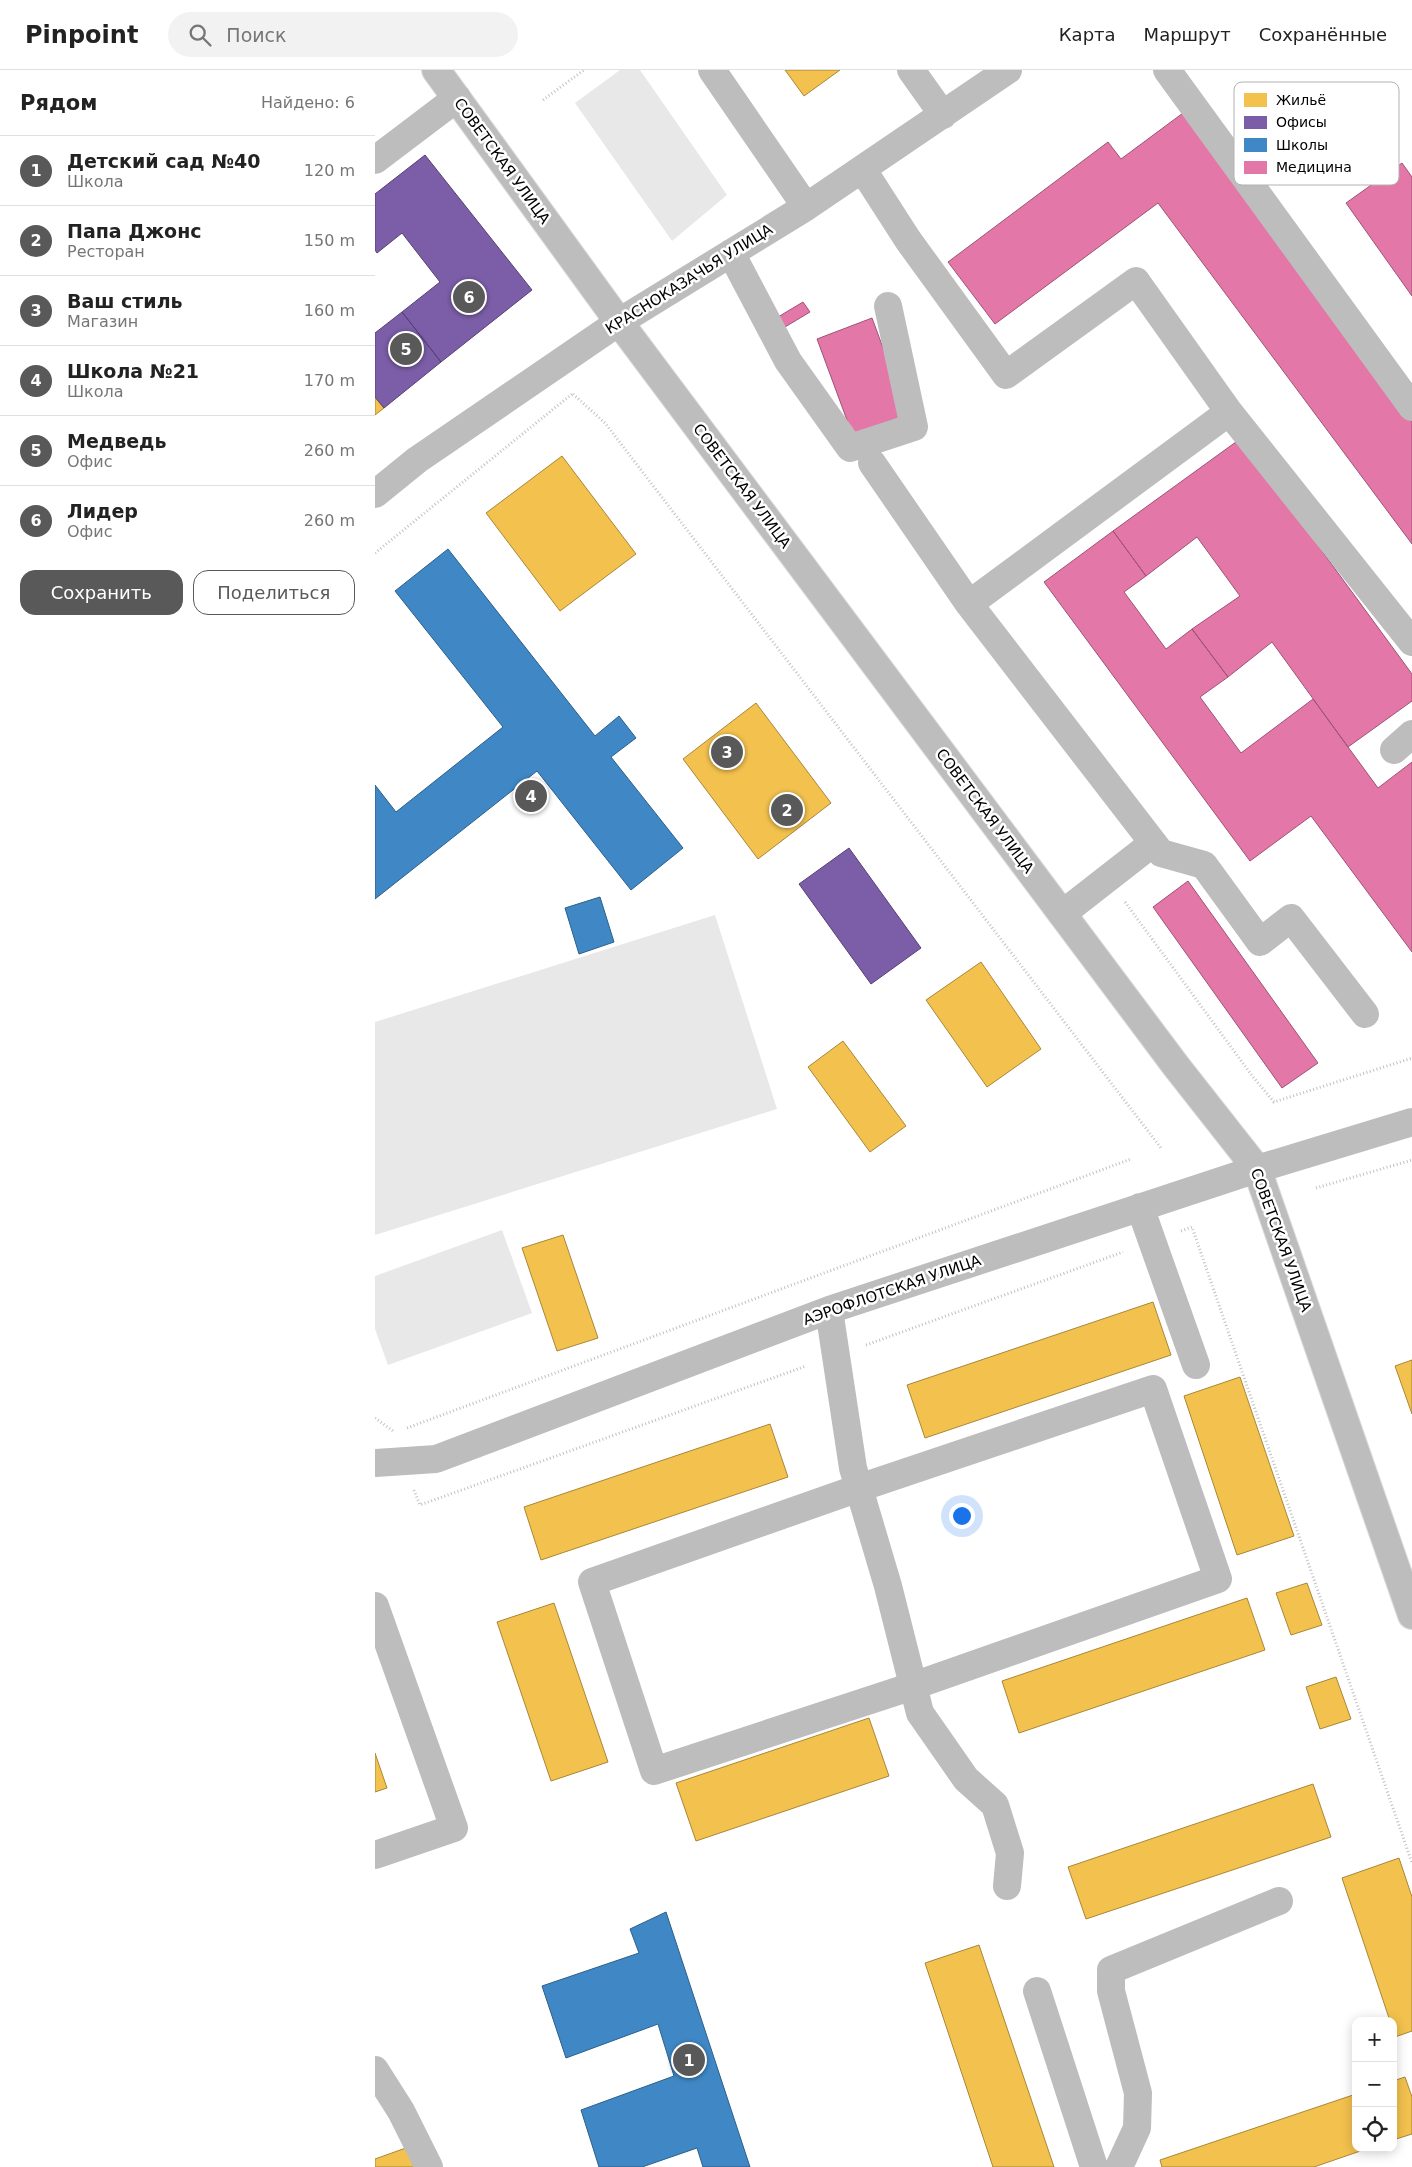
<!DOCTYPE html>
<html lang="ru">
<meta charset="utf-8">
<style>
:root{--surface:#fff;--page:#f2f2f2;--text:#222;--muted:#767676;--line:#e0e0e0;--accent:#595959}
body{margin:0;font-family:"DejaVu Sans",sans-serif;background:var(--page);color:var(--text)}
.controls{position:absolute;right:15px;bottom:15px;display:grid;overflow:hidden;border-radius:10px;box-shadow:0 2px 12px #0003}
.controls button{width:45px;height:45px;display:grid;place-items:center;padding:0;border:0;border-bottom:1px solid var(--line);background:var(--surface);color:var(--text);font:25px sans-serif}
.you{position:absolute;left:586px;top:1445px;width:18px;height:18px;margin:-12px;border:4px solid #fff;border-radius:50%;background:#1a73e8;box-shadow:0 0 0 8px #1a73e833}
.badge{display:grid;place-items:center;width:32px;height:32px;border-radius:50%;background:var(--accent);color:#fff;font-size:16px;font-weight:700}
.pin{position:absolute;translate:-50% -50%;border:2px solid #fff;box-shadow:0 1px 5px #0006}
.list{margin:0;padding:0;list-style:none}
h2{display:flex;justify-content:space-between;align-items:center;height:65px;margin:0;padding:0 20px;font-size:21px}
h2 small{font-size:16px;font-weight:400;color:var(--muted)}
.list li{display:grid;grid-template-columns:32px 1fr auto;gap:15px;align-items:center;box-sizing:border-box;height:70px;padding:0 20px;border-top:1px solid var(--line)}
.list b{display:block;font-size:19px;white-space:nowrap}
.list p{margin:0;font-size:16px;white-space:nowrap;color:var(--muted)}
.list em{font-size:16px;font-style:normal;color:var(--muted)}
.actions{display:flex;gap:10px;padding:15px 20px}
.actions a{flex:1;padding:11px 0;border:1px solid var(--accent);border-radius:15px;text-align:center;font-size:18px;color:var(--accent)}
.actions .main{background:var(--accent);color:#fff}
.icon{flex:none;width:28px;height:28px;fill:none;stroke:currentColor;stroke-width:2;stroke-linecap:round;stroke-linejoin:round}
.map{position:relative;flex:none;width:1037px;height:2097px;overflow:hidden}
header{display:flex;align-items:center;gap:30px;box-sizing:border-box;height:70px;padding:0 25px;background:var(--surface);border-bottom:1px solid var(--line)}
header strong{font-size:24px}
nav{display:flex;gap:28px;margin-inline-start:auto;font-size:18px}
.search{width:350px;height:45px;background:var(--page);display:flex;align-items:center;gap:12px;box-sizing:border-box;padding:0 18px;border-radius:28px;color:var(--muted);font-size:19px}
main{display:flex}
aside{flex:1;background:var(--surface)}
.map>svg:first-child{display:block}
.green{fill:#e8e8e8}
.homes{fill:#f2c14e;stroke:#a98737}
.offices{fill:#7b5ea7;stroke:#564275}
.schools{fill:#3f88c5;stroke:#2c5f8a}
.health{fill:#e377a8;stroke:#9f5376}
.lines{fill:none;stroke-linecap:round;stroke-linejoin:round}
.major-casing{stroke:#dbdbdb;stroke-width:30}
.path{stroke:#c2c2c2;stroke-width:3;stroke-dasharray:1 2.5;stroke-linecap:butt}
.minor{stroke:#bdbdbd;stroke-width:28}
.major{stroke:#bdbdbd;stroke-width:28}
.labels{text-anchor:middle;dominant-baseline:central;stroke-width:5;stroke-linejoin:round;paint-order:stroke}
.street-label{font-size:15px;fill:#000;stroke:#fff}
.key{fill:#fff;stroke:#b2b2b2;stroke-width:1}
.key-label{font-size:14px;fill:#000}
</style>
<header>
<strong>Pinpoint</strong>
<div class="search"><svg class="icon" aria-label="search" viewBox="0 0 24 24"><circle cx="10" cy="10" r="6"/><path d="M15 15l6 6"/></svg>Поиск</div>
<nav><a>Карта</a><a>Маршрут</a><a>Сохранённые</a></nav>
</header>
<main>
<aside>
<h2>Рядом<small>Найдено: 6</small></h2>
<ul class="list">
<li><span class="badge">1</span><div><b>Детский сад №40</b><p>Школа</p></div><em>120 m</em></li>
<li><span class="badge">2</span><div><b>Папа Джонс</b><p>Ресторан</p></div><em>150 m</em></li>
<li><span class="badge">3</span><div><b>Ваш стиль</b><p>Магазин</p></div><em>160 m</em></li>
<li><span class="badge">4</span><div><b>Школа №21</b><p>Школа</p></div><em>170 m</em></li>
<li><span class="badge">5</span><div><b>Медведь</b><p>Офис</p></div><em>260 m</em></li>
<li><span class="badge">6</span><div><b>Лидер</b><p>Офис</p></div><em>260 m</em></li>
</ul>
<div class="actions"><a class="main">Сохранить</a><a>Поделиться</a></div>
</aside>
<div class="map">
<svg width="1037" height="2097" viewBox="0 0 1037 2097">
<rect width="100%" height="100%" fill="#fff"/>
<path class="green" d="M 245,0 L 265,0 L 352,125 L 297,171 L 200,33 Z
M 340,845 L 402,1039 L 0,1165 L 0,952 Z
M 127,1160 L 157,1243 L 13,1295 L 0,1259 L 0,1206 Z"/>
<path class="homes" d="M 410,0 L 465,0 L 429,26 Z
M 0,327 L 9,338 L 0,345 Z
M 187,386 L 261,484 L 185,541 L 111,443 Z
M 381,633 L 456,733 L 383,789 L 308,689 Z
M 606,892 L 666,979 L 612,1017 L 551,930 Z
M 468,971 L 531,1056 L 495,1082 L 433,997 Z
M 188,1165 L 223,1268 L 182,1281 L 147,1178 Z
M 778,1232 L 796,1285 L 550,1368 L 532,1315 Z
M 1037,1290 L 1037,1344 L 1020,1296 Z
M 865,1307 L 919,1466 L 862,1485 L 809,1326 Z
M 395,1354 L 413,1407 L 166,1490 L 149,1437 Z
M 932,1513 L 947,1555 L 916,1565 L 901,1523 Z
M 872,1528 L 890,1580 L 644,1663 L 627,1611 Z
M 179,1533 L 233,1692 L 176,1711 L 122,1552 Z
M 961,1607 L 976,1649 L 945,1659 L 931,1617 Z
M 494,1648 L 514,1706 L 321,1771 L 301,1713 Z
M 0,1683 L 12,1718 L 0,1722 Z
M 938,1714 L 956,1767 L 711,1849 L 693,1797 Z
M 1024,1788 L 1037,1827 L 1037,1961 L 1020,1967 L 1018,1951 L 1015,1951 L 967,1808 Z
M 604,1875 L 679,2097 L 618,2097 L 550,1893 Z
M 1030,2007 L 1037,2027 L 1037,2064 L 1018,2070 L 1018,2011 Z
M 981,2024 L 981,2078 L 994,2078 L 939,2097 L 787,2097 L 785,2090 Z
M 42,2074 L 50,2097 L 0,2097 L 0,2089 Z"/>
<path class="offices" d="M 50,85 L 157,220 L 66,292 L 27,242 L 65,212 L 27,163 L 2,183 L 0,180 L 0,124 Z
M 27,242 L 66,292 L 9,338 L 0,327 L 0,263 Z
M 474,778 L 546,878 L 496,914 L 424,814 Z"/>
<path class="schools" d="M 73,479 L 220,666 L 244,646 L 261,668 L 236,687 L 308,778 L 256,820 L 162,701 L 0,829 L 0,715 L 21,742 L 128,657 L 20,521 Z
M 225,827 L 239,872 L 204,884 L 190,838 Z
M 291,1842 L 375,2097 L 328,2097 L 322,2078 L 267,2097 L 224,2097 L 206,2040 L 299,2006 L 283,1954 L 191,1988 L 167,1916 L 264,1883 L 255,1859 Z"/>
<path class="health" d="M 808,43 L 1037,352 L 1037,474 L 783,133 L 620,254 L 573,192 L 733,72 L 746,89 Z
M 1027,93 L 1037,107 L 1037,226 L 971,133 Z
M 428,232 L 435,242 L 410,257 L 403,247 Z
M 497,248 L 534,348 L 479,369 L 442,269 Z
M 865,369 L 1037,604 L 1037,631 L 973,677 L 897,572 L 853,607 L 817,559 L 865,526 L 822,467 L 771,506 L 738,461 Z
M 738,461 L 771,506 L 749,522 L 791,579 L 817,559 L 853,607 L 825,627 L 866,683 L 938,629 L 1003,718 L 1037,692 L 1037,882 L 936,746 L 875,791 L 669,512 Z
M 813,811 L 943,993 L 907,1018 L 778,837 Z"/>
<g class="lines">
<g class="major-casing">
<path id="major" d="M 61,0 L 244,252 L 801,996 L 882,1099 L 1037,1545"/>
</g>
<path class="path" d="M 168,30 L 209,0
M 198,324 L 230,353 L 786,1078
M 0,483 L 197,324
M 750,832 L 878,1007 L 899,1032 L 1037,988
M 941,1118 L 1037,1090
M 806,1161 L 817,1157 L 1037,1793
M 491,1275 L 748,1182
M 0,1348 L 18,1361
M 32,1358 L 756,1089
M 39,1420 L 45,1435 L 431,1296"/>
<path class="minor" d="M 337,0 L 431,137
M 536,0 L 568,45
M 792,0 L 1037,337
M 0,90 L 82,28
M 488,100 L 533,170 L 631,305 L 761,211 L 854,342 L 594,534
M 356,183 L 413,291 L 475,378 L 539,357 L 513,236
M 854,342 L 1037,572
M 497,393 L 594,534 L 786,783 L 829,795 L 885,872 L 916,848 L 990,944
M 0,424 L 42,390 L 244,252 L 431,137 L 633,0
M 1019,680 L 1037,664
M 687,844 L 778,773
M 765,1137 L 821,1295
M 454,1240 L 478,1398 L 513,1516 L 545,1643 L 591,1709 L 620,1735 L 635,1783 L 632,1816
M 778,1319 L 843,1509 L 538,1616 L 279,1701 L 217,1512 L 484,1418 Z
M 0,1393 L 61,1389 L 454,1240 L 882,1099 L 1037,1052
M 0,1536 L 79,1758 L 0,1785
M 662,1921 L 719,2097
M 0,2000 L 26,2041 L 54,2097
M 744,2097 L 762,2058 L 763,2023 L 736,1921 L 736,1900 L 904,1831"/>
<use href="#major" class="major"/>
</g>
<g class="labels">
<g class="street-label">
<text transform="translate(127 91) rotate(54)">СОВЕТСКАЯ УЛИЦА</text>
<text transform="translate(314 209) rotate(-32)">КРАСНОКАЗАЧЬЯ УЛИЦА</text>
<text transform="translate(367 416) rotate(53)">СОВЕТСКАЯ УЛИЦА</text>
<text transform="translate(610 741) rotate(53)">СОВЕТСКАЯ УЛИЦА</text>
<text transform="translate(906 1170) rotate(70)">СОВЕТСКАЯ УЛИЦА</text>
<text transform="translate(517 1220) rotate(-19)">АЭРОФЛОТСКАЯ УЛИЦА</text>
</g>
</g>
<rect x="859" y="12" width="165" height="103" rx="8" class="key"/>
<rect x="869" y="23" width="23" height="14" fill="#f2c14e"/>
<rect x="869" y="46" width="23" height="13" fill="#7b5ea7"/>
<rect x="869" y="68" width="23" height="14" fill="#3f88c5"/>
<rect x="869" y="91" width="23" height="13" fill="#e377a8"/>
<g class="key-label">
<text x="901" y="35">Жильё</text>
<text x="901" y="57">Офисы</text>
<text x="901" y="80">Школы</text>
<text x="901" y="102">Медицина</text>
</g>
</svg>
<div class="controls">
<button>+</button>
<button>−</button>
<button><svg class="icon" aria-label="locate" viewBox="0 0 24 24"><circle cx="12" cy="12" r="6"/><path d="M12 2v4M12 18v4M2 12h4M18 12h4"/></svg></button>
</div>
<div class="you"></div>
<div class="pin badge" style="left:314px;top:1990px">1</div>
<div class="pin badge" style="left:412px;top:740px">2</div>
<div class="pin badge" style="left:352px;top:682px">3</div>
<div class="pin badge" style="left:156px;top:726px">4</div>
<div class="pin badge" style="left:31px;top:279px">5</div>
<div class="pin badge" style="left:94px;top:227px">6</div>
</div>
</main>
